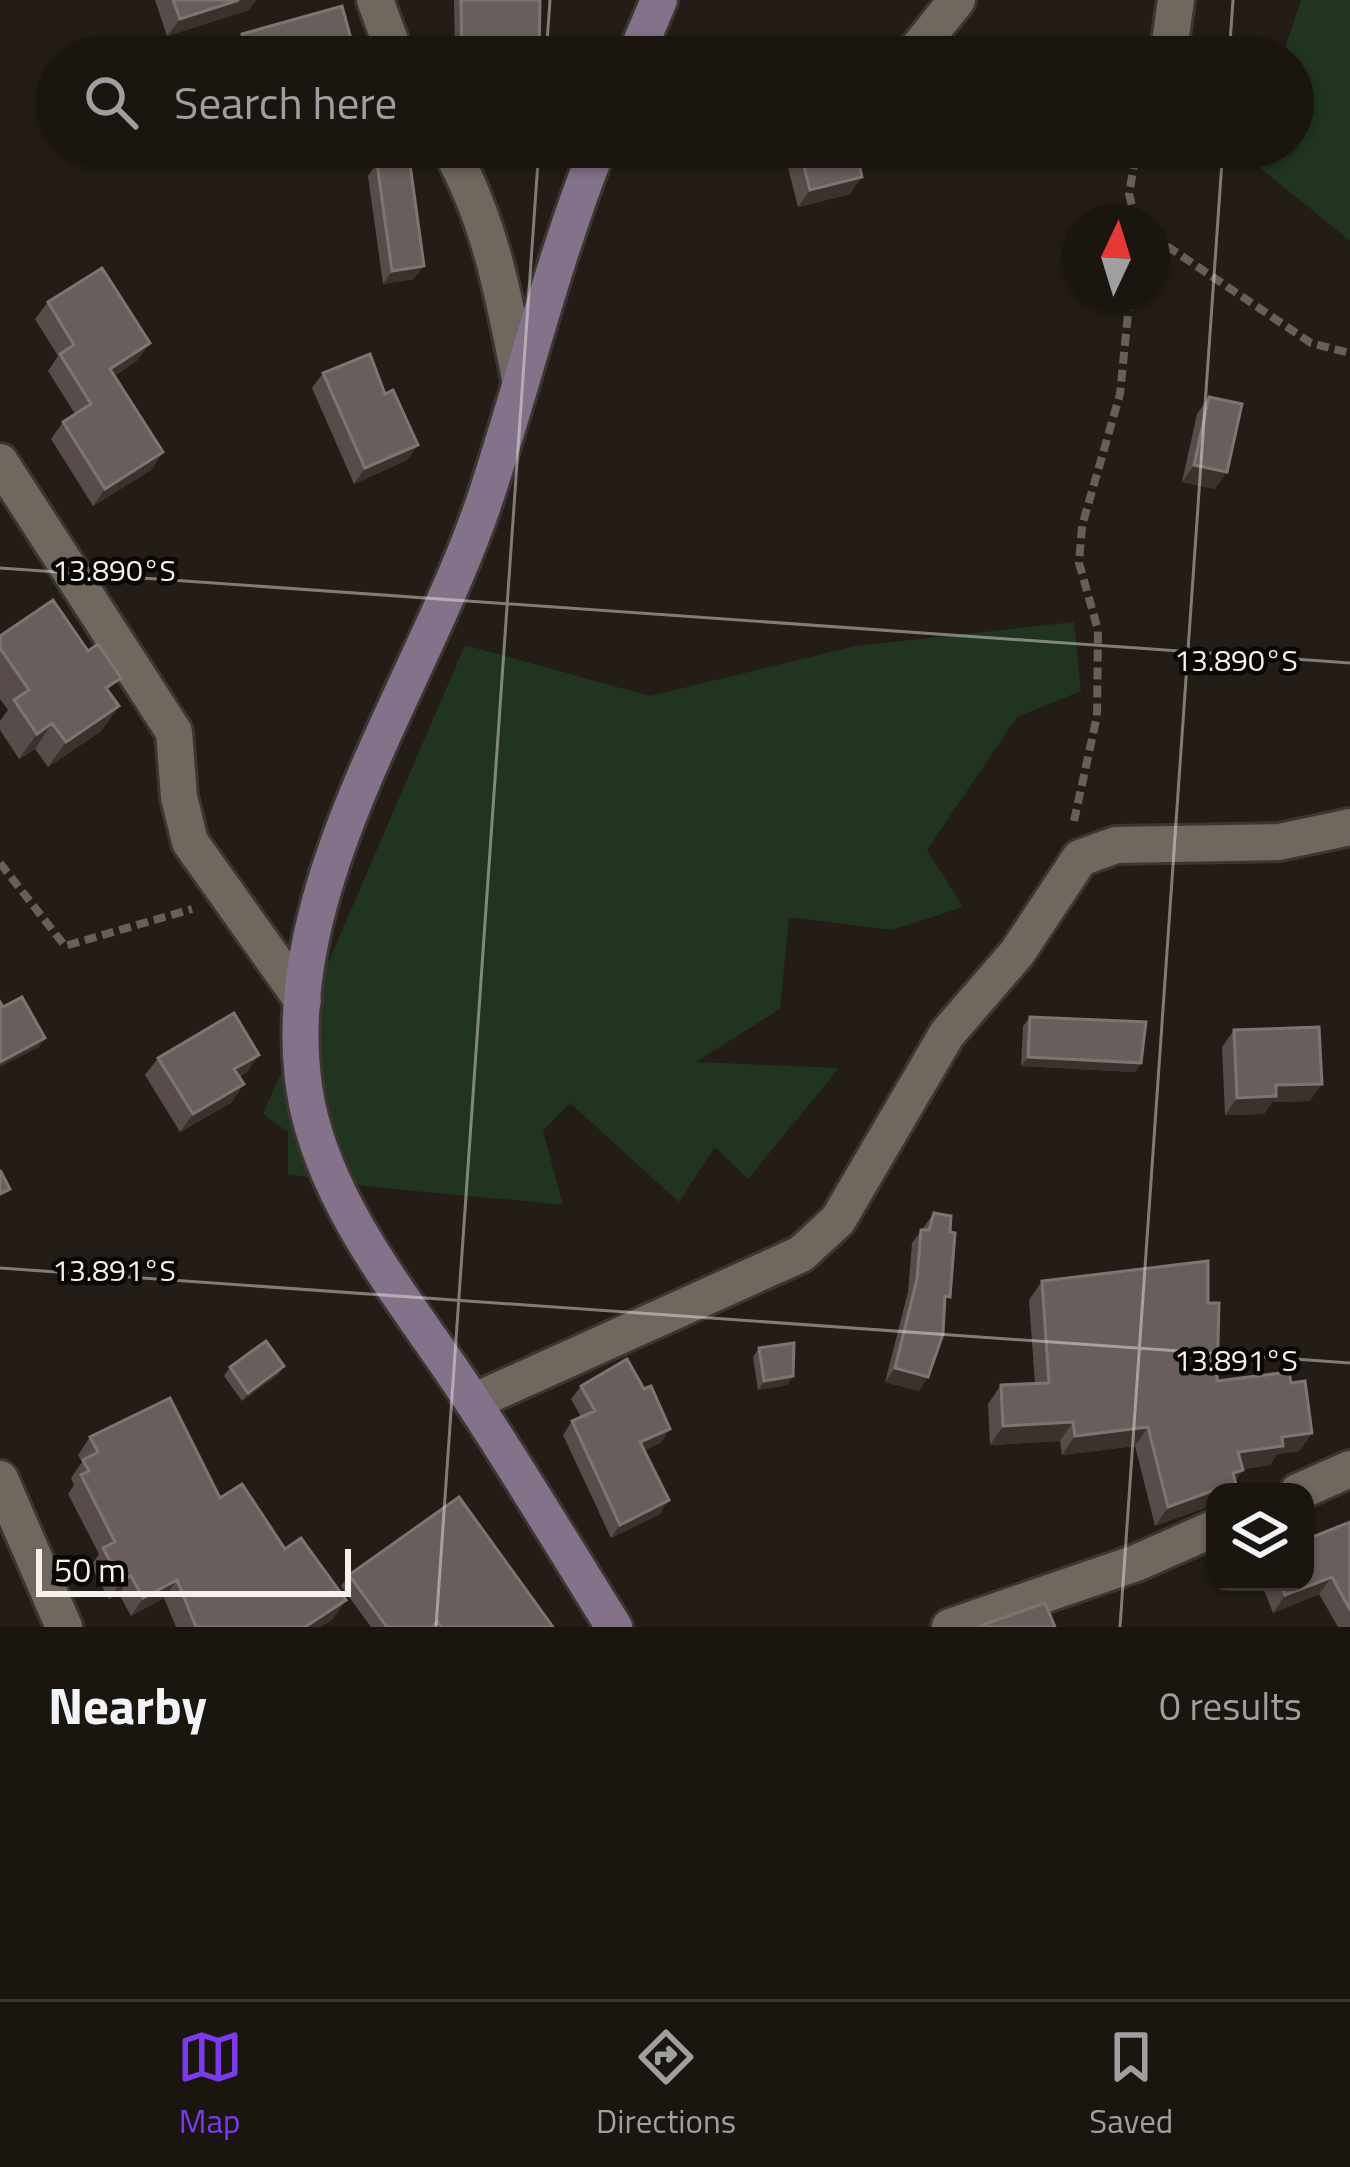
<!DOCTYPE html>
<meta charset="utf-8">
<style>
:root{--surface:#1b1510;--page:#28221e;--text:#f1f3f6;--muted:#a09f9f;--line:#393430;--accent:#7c3aed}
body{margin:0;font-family:"Titillium Web",sans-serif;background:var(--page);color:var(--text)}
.controls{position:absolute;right:36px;bottom:36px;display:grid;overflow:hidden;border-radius:24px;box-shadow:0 3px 9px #0004}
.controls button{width:108px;height:108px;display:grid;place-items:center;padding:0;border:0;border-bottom:3px solid var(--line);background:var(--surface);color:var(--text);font:60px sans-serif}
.compass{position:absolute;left:1062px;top:204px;width:108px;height:108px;border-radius:50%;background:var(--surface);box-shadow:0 3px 9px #0004;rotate:4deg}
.scale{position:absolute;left:36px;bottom:30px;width:315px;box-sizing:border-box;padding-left:12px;border:6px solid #f6f1ec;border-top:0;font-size:33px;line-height:42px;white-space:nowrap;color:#f6f1ec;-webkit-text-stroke:9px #0a0805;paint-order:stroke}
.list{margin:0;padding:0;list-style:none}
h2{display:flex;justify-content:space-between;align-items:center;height:156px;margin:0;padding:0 48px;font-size:51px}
h2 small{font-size:39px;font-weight:400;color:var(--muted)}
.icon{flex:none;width:66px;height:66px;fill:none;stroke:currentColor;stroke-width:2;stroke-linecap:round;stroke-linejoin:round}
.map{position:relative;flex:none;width:1350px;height:1627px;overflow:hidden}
.search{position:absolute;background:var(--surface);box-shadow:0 3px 9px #0004;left:36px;right:36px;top:36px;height:132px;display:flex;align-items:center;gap:30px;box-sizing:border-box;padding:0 42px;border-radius:66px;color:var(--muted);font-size:45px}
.sheet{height:372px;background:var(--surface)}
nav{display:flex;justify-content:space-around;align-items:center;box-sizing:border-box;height:168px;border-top:3px solid var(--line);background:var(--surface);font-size:33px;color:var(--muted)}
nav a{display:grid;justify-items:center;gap:6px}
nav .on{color:var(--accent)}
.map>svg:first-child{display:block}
.grass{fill:#20341f}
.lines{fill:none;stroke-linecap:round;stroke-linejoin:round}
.street-casing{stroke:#3c3632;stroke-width:42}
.secondary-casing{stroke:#3c3632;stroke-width:42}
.path{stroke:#67605a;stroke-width:8;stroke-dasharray:12 6;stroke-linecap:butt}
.street{stroke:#70675f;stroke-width:36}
.secondary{stroke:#837289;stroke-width:36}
.wall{fill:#574c49}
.shaded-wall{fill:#3b322d}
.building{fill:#685e5b;stroke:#7e7572;stroke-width:3}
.ticks{fill:none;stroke:#f6f1ec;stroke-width:3;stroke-opacity:0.45}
.ticks-label{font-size:30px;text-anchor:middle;fill:#f6f1ec;stroke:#0a0805;stroke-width:9;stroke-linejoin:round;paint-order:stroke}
</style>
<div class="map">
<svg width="1350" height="1627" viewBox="0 0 1350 1627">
<rect width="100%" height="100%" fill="#241c16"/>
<path class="grass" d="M 1301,0 L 1350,0 L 1350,241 L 1259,167 L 1260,147 L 1293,147 L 1293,57 L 1282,57 Z
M 1074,622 L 1081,691 L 1017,717 L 927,850 L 963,907 L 892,930 L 789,917 L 780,1009 L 696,1062 L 839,1068 L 748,1179 L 715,1147 L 679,1202 L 570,1103 L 543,1131 L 563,1205 C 471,1195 379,1191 288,1174 L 288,1132 L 263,1114 L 465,645 L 650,696 L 855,646 Z"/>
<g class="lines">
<g class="street-casing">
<path id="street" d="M 375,0 L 396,57
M 911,57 L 957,0
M 1168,57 L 1176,0
M 449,147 C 490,220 504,297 520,379
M 0,462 L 174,732 L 179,797 L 190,842 L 303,1001
M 473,1402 L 801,1254 L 838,1220 L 947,1034 L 1017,953 L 1080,858 L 1116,845 L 1279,842 L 1350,827
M 0,1479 L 64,1627
M 1298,1492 L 1350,1469
M 950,1627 L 1136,1563 L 1215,1528"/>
</g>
<g class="secondary-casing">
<path id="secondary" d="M 635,57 L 659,0
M 598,147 C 553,260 525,377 487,493 C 425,684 266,895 307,1104 C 330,1214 409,1304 469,1396 C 519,1472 566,1550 614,1627"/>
</g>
<path class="path" d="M 1136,222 L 1129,194 L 1137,147
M 1152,236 L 1311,343 L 1350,353
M 1074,821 L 1097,716 L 1098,630 L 1079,563 L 1082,526 L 1120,394 L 1130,294
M 0,863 L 65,946 L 192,909"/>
<use href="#street" class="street"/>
<use href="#secondary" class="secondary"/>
</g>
<path class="wall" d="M 155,0 L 256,0 L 249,10 L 167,36 Z
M 454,0 L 540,0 L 539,57 L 455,57 Z
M 242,34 L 356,57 L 232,57 L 230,51 Z
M 792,147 L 855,147 L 850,194 L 798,207 L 785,156 Z
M 377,163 L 414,279 L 383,284 L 368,176 Z
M 48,302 L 138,360 L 114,376 L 163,452 L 151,470 L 93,506 L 51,439 L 63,422 L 75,414 L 48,371 L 58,356 L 35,319 Z
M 323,373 L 418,445 L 407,460 L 354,484 L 312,388 Z
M 1209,397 L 1215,489 L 1182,482 L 1197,414 Z
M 0,636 L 110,694 L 119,706 L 101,731 L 48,767 L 35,749 L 19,759 L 0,730 L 0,721 L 8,710 L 0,699 Z
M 1030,1017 L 1141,1063 L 1135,1072 L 1021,1066 L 1023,1026 Z
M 1234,1030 L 1310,1101 L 1272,1102 L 1264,1114 L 1225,1115 L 1222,1047 Z
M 158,1058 L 247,1072 L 239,1077 L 232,1102 L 180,1132 L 145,1075 Z
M 934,1213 L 945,1304 L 919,1391 L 885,1382 L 908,1292 L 912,1243 Z
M 1042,1281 L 1208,1303 L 1217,1381 L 1291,1383 L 1312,1433 L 1299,1451 L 1277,1454 L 1270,1465 L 1243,1469 L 1235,1481 L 1215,1492 L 1215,1508 L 1207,1507 L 1155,1526 L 1135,1446 L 1062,1455 L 1060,1441 L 990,1445 L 988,1404 L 1001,1385 L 1035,1384 L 1029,1300 Z
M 759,1348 L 793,1376 L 787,1385 L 758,1390 L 753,1357 Z
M 284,1366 L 278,1375 L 242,1401 L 224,1376 L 230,1367 Z
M 581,1386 L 644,1389 L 661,1443 L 644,1450 L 660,1514 L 611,1538 L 563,1435 L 572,1421 L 581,1417 L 571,1399 Z
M 90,1437 L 220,1498 L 285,1549 L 333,1619 L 320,1627 L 176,1627 L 164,1598 L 131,1616 L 119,1594 L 109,1599 L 91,1566 L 99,1554 L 68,1494 L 74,1485 L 71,1478 L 82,1462 L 78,1455 Z
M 1350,1522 L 1350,1627 L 1338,1627 L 1319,1594 L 1273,1613 L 1261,1582 L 1305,1582 Z
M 349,1575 L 553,1627 L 371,1627 L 341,1586 Z"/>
<path class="shaded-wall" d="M 239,0 L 256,0 L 249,10 L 167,36 L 180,19 Z
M 862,177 L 850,194 L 798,207 L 810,190 Z
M 424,266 L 414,279 L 383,284 L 392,271 Z
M 150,343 L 138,360 L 98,386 L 110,369 Z
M 418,445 L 407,460 L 354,484 L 365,468 Z
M 163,452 L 151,470 L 93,506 L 105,489 Z
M 1194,465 L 1227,472 L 1215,489 L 1182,482 Z
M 119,706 L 101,731 L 48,767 L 66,742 Z
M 52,723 L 35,749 L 19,759 L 37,734 Z
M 45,1038 L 39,1047 L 0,1067 L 0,1062 Z
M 259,1055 L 247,1072 L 222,1086 L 234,1069 Z
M 1028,1057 L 1141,1063 L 1135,1072 L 1021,1066 Z
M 244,1084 L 232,1102 L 180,1132 L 193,1114 Z
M 1322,1084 L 1310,1101 L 1272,1102 L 1264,1114 L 1225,1115 L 1237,1098 L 1276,1085 Z
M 284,1366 L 278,1375 L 242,1401 L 248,1393 Z
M 895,1368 L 928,1377 L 919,1391 L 885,1382 Z
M 793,1376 L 787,1385 L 758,1390 L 764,1381 Z
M 1073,1422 L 1060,1441 L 990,1445 L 1003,1426 Z
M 1148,1427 L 1135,1446 L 1062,1455 L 1075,1436 Z
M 670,1429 L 661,1443 L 631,1456 L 640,1442 Z
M 1312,1433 L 1299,1451 L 1277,1454 L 1270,1465 L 1225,1471 L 1238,1452 L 1282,1437 Z
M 1243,1470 L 1230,1489 L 1237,1489 L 1235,1492 L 1215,1492 L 1215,1508 L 1207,1507 L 1155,1526 L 1168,1507 L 1233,1473 Z
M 669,1500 L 660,1514 L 611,1538 L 620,1525 Z
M 131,1576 L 119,1594 L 109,1599 L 121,1581 Z
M 1332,1577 L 1319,1594 L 1273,1613 L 1285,1595 Z
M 177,1580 L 164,1598 L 131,1616 L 143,1598 Z
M 346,1600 L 333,1619 L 320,1627 L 305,1627 Z"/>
<path class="building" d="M 173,0 L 239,0 L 180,19 Z
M 461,0 L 540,0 L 539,57 L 462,57 Z
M 342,6 L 356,57 L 249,57 L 242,34 Z
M 799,147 L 855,147 L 862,177 L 810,190 Z
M 377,163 L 410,164 L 424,266 L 392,271 Z
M 102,268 L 150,343 L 110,369 L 163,452 L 105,489 L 63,422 L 91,404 L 60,354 L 74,345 L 48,302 Z
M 370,354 L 385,394 L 393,390 L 418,445 L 365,468 L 323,373 Z
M 1209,397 L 1242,404 L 1227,472 L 1194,465 Z
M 53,600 L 88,651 L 98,644 L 121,678 L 106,688 L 119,706 L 66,742 L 52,723 L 37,734 L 14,700 L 29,690 L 0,648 L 0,636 Z
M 22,997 L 45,1038 L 0,1062 L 0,1002 L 3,1007 Z
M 234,1013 L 259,1055 L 234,1069 L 244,1084 L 193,1114 L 158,1058 Z
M 1030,1017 L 1146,1022 L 1141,1063 L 1028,1057 Z
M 1319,1027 L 1322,1084 L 1276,1085 L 1276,1096 L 1237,1098 L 1234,1030 Z
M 0,1170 L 10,1189 L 0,1194 Z
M 934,1213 L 951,1216 L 950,1232 L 955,1233 L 950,1297 L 945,1296 L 943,1334 L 928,1377 L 895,1368 L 917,1279 L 921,1230 L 929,1230 Z
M 1208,1261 L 1208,1303 L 1219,1303 L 1217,1381 L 1289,1372 L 1291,1383 L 1305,1381 L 1312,1433 L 1282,1437 L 1283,1446 L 1238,1452 L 1243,1470 L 1233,1473 L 1237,1489 L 1220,1488 L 1168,1507 L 1148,1427 L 1075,1436 L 1073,1422 L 1003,1426 L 1001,1385 L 1049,1383 L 1042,1281 Z
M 266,1341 L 284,1366 L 248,1393 L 230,1367 Z
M 794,1343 L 793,1376 L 764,1381 L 759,1348 Z
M 627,1359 L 644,1389 L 651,1386 L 670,1429 L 640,1442 L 669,1500 L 620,1525 L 572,1421 L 595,1411 L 581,1386 Z
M 170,1398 L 220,1498 L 242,1484 L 285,1549 L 301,1538 L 346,1600 L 305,1627 L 196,1627 L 177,1580 L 143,1598 L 131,1576 L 121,1581 L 103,1548 L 115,1542 L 81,1475 L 89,1471 L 83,1460 L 98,1452 L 90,1437 Z
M 459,1497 L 553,1627 L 441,1627 L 438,1622 L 431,1627 L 387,1627 L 349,1575 Z
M 1350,1522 L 1350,1610 L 1332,1577 L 1285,1595 L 1280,1582 L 1305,1582 L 1305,1540 Z
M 1045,1603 L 1055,1627 L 977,1627 Z"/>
<path class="ticks" d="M 546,57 L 550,0M 1229,57 L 1233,0M 0,568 L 1350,663M 0,1268 L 1350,1363M 436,1627 L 539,147M 1120,1627 L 1223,147"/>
<g class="ticks-label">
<text x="114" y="581">13.890°S</text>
<text x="1236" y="671">13.890°S</text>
<text x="114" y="1281">13.891°S</text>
<text x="1236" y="1371">13.891°S</text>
</g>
</svg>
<div class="controls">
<button><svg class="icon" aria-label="layers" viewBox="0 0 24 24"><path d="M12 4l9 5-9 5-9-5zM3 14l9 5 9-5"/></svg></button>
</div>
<svg class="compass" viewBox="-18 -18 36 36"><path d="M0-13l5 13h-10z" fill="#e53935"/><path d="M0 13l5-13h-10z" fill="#a09f9f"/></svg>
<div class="scale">50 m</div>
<div class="search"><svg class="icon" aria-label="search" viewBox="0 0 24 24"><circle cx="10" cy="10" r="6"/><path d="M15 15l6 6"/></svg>Search here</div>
</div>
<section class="sheet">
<h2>Nearby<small>0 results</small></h2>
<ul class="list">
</ul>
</section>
<nav>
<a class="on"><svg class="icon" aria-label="map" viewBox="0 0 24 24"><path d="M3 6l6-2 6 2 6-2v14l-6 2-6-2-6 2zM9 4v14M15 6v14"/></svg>Map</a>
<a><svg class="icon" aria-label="directions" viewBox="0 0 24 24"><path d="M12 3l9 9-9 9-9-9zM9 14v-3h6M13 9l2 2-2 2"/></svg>Directions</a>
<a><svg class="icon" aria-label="saved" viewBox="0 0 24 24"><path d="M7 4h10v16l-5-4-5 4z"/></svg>Saved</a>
</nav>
